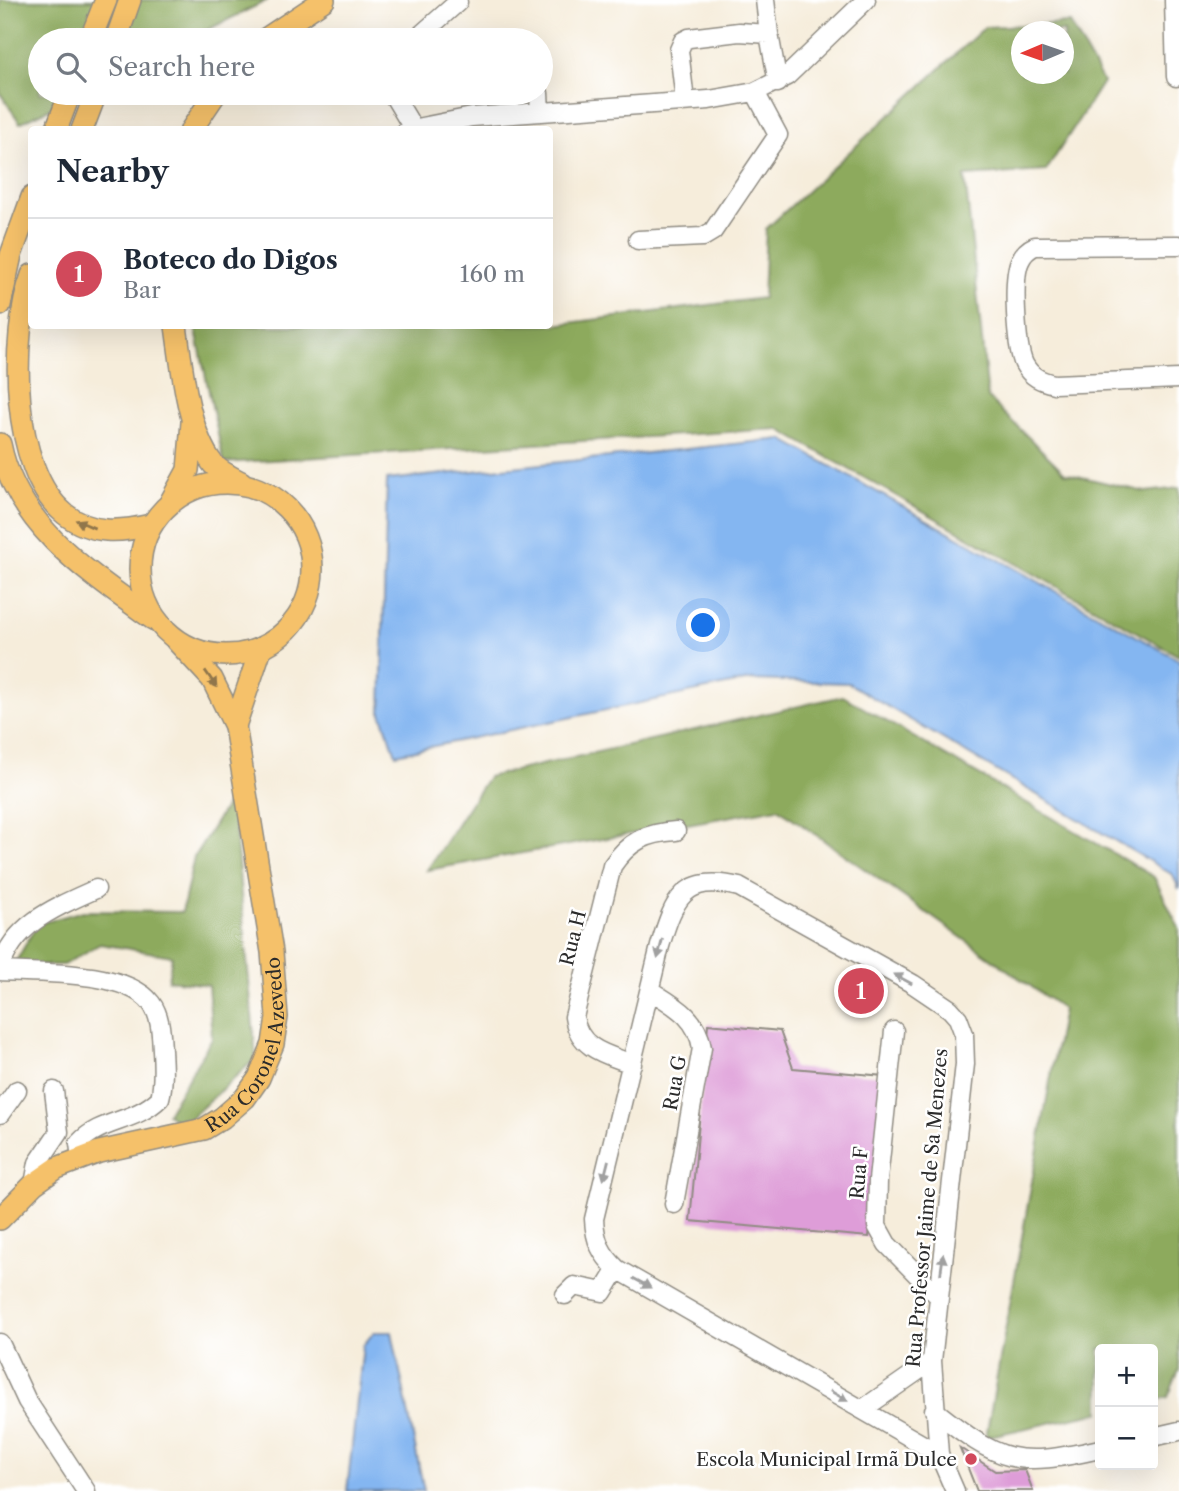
<!DOCTYPE html>
<meta charset="utf-8">
<style>
:root{--surface:#fff;--page:#f6f6f7;--text:#1f2937;--muted:#747a83;--line:#e0e1e3;--accent:#d1495b}
body{margin:0;font-family:"Libre Caslon Text",serif;background:var(--page);color:var(--text)}
.controls{position:absolute;right:21px;bottom:21px;display:grid;overflow:hidden;border-radius:7px;box-shadow:0 7px 28px #0002}
.controls button{width:63px;height:63px;display:grid;place-items:center;padding:0;border:0;border-bottom:2px solid var(--line);background:var(--surface);color:var(--text);font:35px sans-serif}
.compass{position:absolute;left:1011px;top:21px;width:63px;height:63px;border-radius:50%;background:var(--surface);box-shadow:0 7px 28px #0002;rotate:268deg}
.you{position:absolute;left:704px;top:626px;width:24px;height:24px;margin:-18px;border:5px solid #fff;border-radius:50%;background:#1a73e8;box-shadow:0 0 0 10px #1a73e833}
.badge{display:grid;place-items:center;width:46px;height:46px;border-radius:50%;background:var(--accent);color:#fff;font-size:23px;font-weight:700}
.pin{position:absolute;translate:-50% -50%;border:4px solid #fff;box-shadow:0 2px 7px #0006}
.list{margin:0;padding:0;list-style:none}
h2{display:flex;justify-content:space-between;align-items:center;height:91px;margin:0;padding:0 28px;font-size:30px}
h2 small{font-size:23px;font-weight:400;color:var(--muted)}
.list li{display:grid;grid-template-columns:46px 1fr auto;gap:21px;align-items:center;box-sizing:border-box;height:112px;padding:0 28px;border-top:2px solid var(--line)}
.list b{display:block;font-size:26px;white-space:nowrap}
.list p{margin:0;font-size:23px;white-space:nowrap;color:var(--muted)}
.list em{font-size:23px;font-style:normal;color:var(--muted)}
.icon{flex:none;width:38px;height:38px;fill:none;stroke:currentColor;stroke-width:2;stroke-linecap:round;stroke-linejoin:round}
.map{position:relative;flex:none;width:1179px;height:1491px;overflow:hidden}
.search{position:absolute;background:var(--surface);box-shadow:0 7px 28px #0002;left:28px;top:28px;width:525px;height:77px;display:flex;align-items:center;gap:18px;box-sizing:border-box;padding:0 24px;border-radius:38px;color:var(--muted);font-size:26px}
.panel{position:absolute;background:var(--surface);box-shadow:0 7px 28px #0002;left:28px;top:126px;width:525px;height:203px;border-radius:7px}
.map>svg:first-child{display:block}
.forest{fill:#8daa5d;stroke:#5c6a44;stroke-width:2;fill-rule:evenodd}
.water{fill:#84b6f1;stroke:#58708e;stroke-width:2}
.building{fill:#de9dd8}
.lines{fill:none;stroke-linecap:round;stroke-linejoin:round}
.minor-casing{stroke:#908c83;stroke-width:21}
.major-casing{stroke:#908c83;stroke-width:24}
.minor{stroke:#fff;stroke-width:18}
.major{stroke:#f5c16b;stroke-width:21}
.oneway{fill:#90764b}
.oneway2{fill:#a0a0a0}
.poi-dot{fill:#d1495b;stroke:#fff;stroke-width:2.5}
.labels{text-anchor:middle;dominant-baseline:central;stroke-width:5;stroke-linejoin:round;paint-order:stroke}
.street-label{font-size:19px;fill:#2b2b2b;stroke:#fff}
.poi-label{font-size:19px;fill:#2b2b2b;stroke:#fff;text-anchor:end}
</style>
<div class="map">
<svg width="1179" height="1491" viewBox="0 0 1179 1491">
<rect width="100%" height="100%" fill="#fff"/>
<filter id="ink" filterUnits="userSpaceOnUse"><feTurbulence type="fractalNoise" baseFrequency=".0143" numOctaves="2"/><feDisplacementMap in="SourceGraphic" scale="14" xChannelSelector="R" yChannelSelector="G"/><feConvolveMatrix kernelMatrix="1 2 1 2 8 2 1 2 1" color-interpolation-filters="sRGB"/></filter>
<filter id="wash" filterUnits="userSpaceOnUse"><feTurbulence type="fractalNoise" baseFrequency=".00686" numOctaves="4" result="noise"/><feDisplacementMap in="SourceGraphic" scale="28" xChannelSelector="R" yChannelSelector="G"/><feGaussianBlur stdDeviation="1.57" result="paint"/><feColorMatrix in="noise" values="0 0 0 0 0 0 0 0 0 0 0 0 0 0 0 0 0 1.4 0 .05"/><feComposite in="paint" operator="in"/></filter>
<g filter="url(#wash)">
<rect width="100%" height="100%" fill="#f6eddb"/>
<path class="forest" d="M 0,0 L 268,0 L 187,40 L 40,40 L 40,93 L 82,93 L 20,123 L 0,93 Z
M 1070,23 L 1103,82 L 1046,171 L 965,176 L 988,398 L 1065,473 L 1145,492 L 1179,488 L 1179,656 L 778,429 L 224,463 L 195,326 L 553,325 L 763,298 L 766,229 L 985,27 ZM 1021,32 L 1064,32 L 1064,74 L 1021,74 Z
M 843,696 L 1154,877 L 1179,928 L 1179,1370 L 1168,1397 L 1153,1401 L 1153,1349 L 1100,1349 L 1100,1412 L 986,1437 L 1063,1009 L 778,808 L 427,870 L 488,777 Z
M 232,796 L 256,1058 L 183,1125 L 167,1114 L 212,1038 L 208,985 L 168,980 L 172,956 L 100,944 L 63,965 L 14,965 L 37,924 L 83,911 L 182,912 L 194,857 Z"/>
<path class="water" d="M 782,439 L 1179,660 L 1179,889 L 1173,875 L 848,683 L 750,680 L 396,754 L 381,713 L 387,480 Z
M 374,1332 L 392,1332 L 424,1491 L 347,1491 L 363,1346 Z"/>
<g id="blocks">
<path class="building" d="M 852,974 L 871,975 L 869,1009 L 850,1008 Z
M 708,1024 L 780,1031 L 793,1068 L 884,1076 L 869,1237 L 690,1221 Z
M 960,1448 L 995,1471 L 1025,1470 L 1033,1491 L 977,1491 Z"/>
</g>
</g>
<g filter="url(#ink)">
<use href="#blocks" fill-opacity="0" stroke="#908c83" stroke-width="2"/>
<g class="lines">
<g class="minor-casing">
<path id="minor" d="M 765,0 L 769,34
M 1174,0 L 1176,77
M 415,40 L 458,2
M 392,93 L 413,128
M 539,93 L 540,112
M 685,101 L 679,50 L 683,41 L 689,38 L 739,32 L 769,34 L 778,83
M 407,130 L 472,117 L 709,100 L 755,92 L 787,76 L 866,0
M 638,240 L 703,237 L 713,231 L 778,135 L 755,92
M 1179,245 L 1035,246 C 1028,249 1023,254 1020,261 C 1012,278 1016,347 1024,364 C 1031,377 1041,381 1054,384 L 1179,379
M 0,970 C 12,924 56,907 96,889
M 0,971 C 38,973 126,970 151,1003 C 161,1016 161,1034 162,1050 C 163,1066 164,1083 160,1098 C 135,1123 101,1119 79,1143 L 81,1158
M 651,991 C 675,1006 697,1017 702,1048 L 674,1204
M 894,1031 L 878,1180 L 877,1226 L 887,1244 L 938,1296
M 632,1064 C 605,1054 579,1049 574,1017 L 612,866 C 629,841 646,833 676,831
M 0,1114 L 17,1090
M 34,1184 L 38,1163 L 59,1132 L 54,1091
M 565,1295 L 574,1286 L 603,1292 L 617,1269
M 0,1343 L 27,1401 L 86,1491
M 863,1409 L 932,1361
M 934,1410 C 1001,1463 1015,1468 1100,1449
M 1153,1437 L 1179,1431
M 939,1454 L 617,1269 C 601,1254 595,1241 594,1219 L 660,946 C 674,899 684,873 739,887 L 913,984 L 950,1009 L 958,1018 L 964,1034 L 965,1064 L 932,1361 L 939,1454 L 955,1491"/>
</g>
<g class="major-casing">
<g id="major">
<path d="M 90,40 L 106,0"/>
<path d="M 116,40 L 130,0"/>
<path d="M 264,40 L 324,0"/>
<path d="M 56,130 L 70,93"/>
<path d="M 82,130 L 96,93"/>
<path d="M 191,130 L 216,93"/>
<path d="M 32,275 C 10,335 10,470 65,514 C 91,535 121,532 151,525"/>
<path d="M 0,305 L 11,255 L 32,197"/>
<path d="M 176,326 C 182,367 187,430 213,464 C 220,472 231,477 241,482"/>
<path d="M 0,444 C 16,526 90,574 153,619"/>
<circle cx="226" cy="569" r="86"/>
<path d="M 171,501 L 188,470 L 192,422"/>
<path d="M 235,726 L 261,648"/>
<path id="s1" d="M 0,1219 L 34,1184 L 57,1168 L 99,1152 L 204,1129 L 222,1118 L 245,1098 L 259,1078 L 273,1044 L 277,1017 L 272,952 L 235,726 L 212,679 L 176,640"/>
</g>
</g>
<use href="#minor" class="minor"/>
<use href="#major" class="major"/>
</g>
<defs><path id="oneway-solid" d="M-6-.8H1V-3.2L6.5 0L1 3.2V.8H-6Z" transform="scale(1.75)"/></defs>
<g class="oneway">
<use href="#oneway-solid" transform="translate(85 524) rotate(-157)"/>
<use href="#oneway-solid" transform="translate(211 679) rotate(55)"/>
</g>
<g class="oneway2">
<use href="#oneway-solid" transform="translate(660 949) rotate(104)"/>
<use href="#oneway-solid" transform="translate(903 979) rotate(-151)"/>
<use href="#oneway-solid" transform="translate(606 1170) rotate(104)"/>
<use href="#oneway-solid" transform="translate(942 1264) rotate(-82)"/>
<use href="#oneway-solid" transform="translate(642 1283) rotate(29)"/>
<use href="#oneway-solid" transform="translate(839 1396) rotate(30)"/>
</g>
</g>
<circle class="poi-dot" cx="971" cy="1459" r="7"/>
<g class="labels">
<g class="street-label">
<text transform="translate(573 938) rotate(-76)">Rua H</text>
<text stroke="none"><textPath href="#s1" startOffset="331">Rua Coronel Azevedo</textPath></text>
<text transform="translate(675 1083) rotate(-80)">Rua G</text>
<text transform="translate(859 1173) rotate(-85)">Rua F</text>
<text transform="translate(927 1208) rotate(-85)">Rua Professor Jaime de Sa Menezes</text>
</g>
<g class="poi-label">
<text x="957" y="1459">Escola Municipal Irmã Dulce</text>
</g>
</g>
</svg>
<div class="controls">
<button>+</button>
<button>−</button>
</div>
<svg class="compass" viewBox="-18 -18 36 36"><path d="M0-13l5 13h-10z" fill="#e53935"/><path d="M0 13l5-13h-10z" fill="#747a83"/></svg>
<div class="you"></div>
<div class="pin badge" style="left:861px;top:991px">1</div>
<div class="search"><svg class="icon" aria-label="search" viewBox="0 0 24 24"><circle cx="10" cy="10" r="6"/><path d="M15 15l6 6"/></svg>Search here</div>
<section class="panel">
<h2>Nearby<small></small></h2>
<ul class="list">
<li><span class="badge">1</span><div><b>Boteco do Digos</b><p>Bar</p></div><em>160 m</em></li>
</ul>
</section>
</div>
